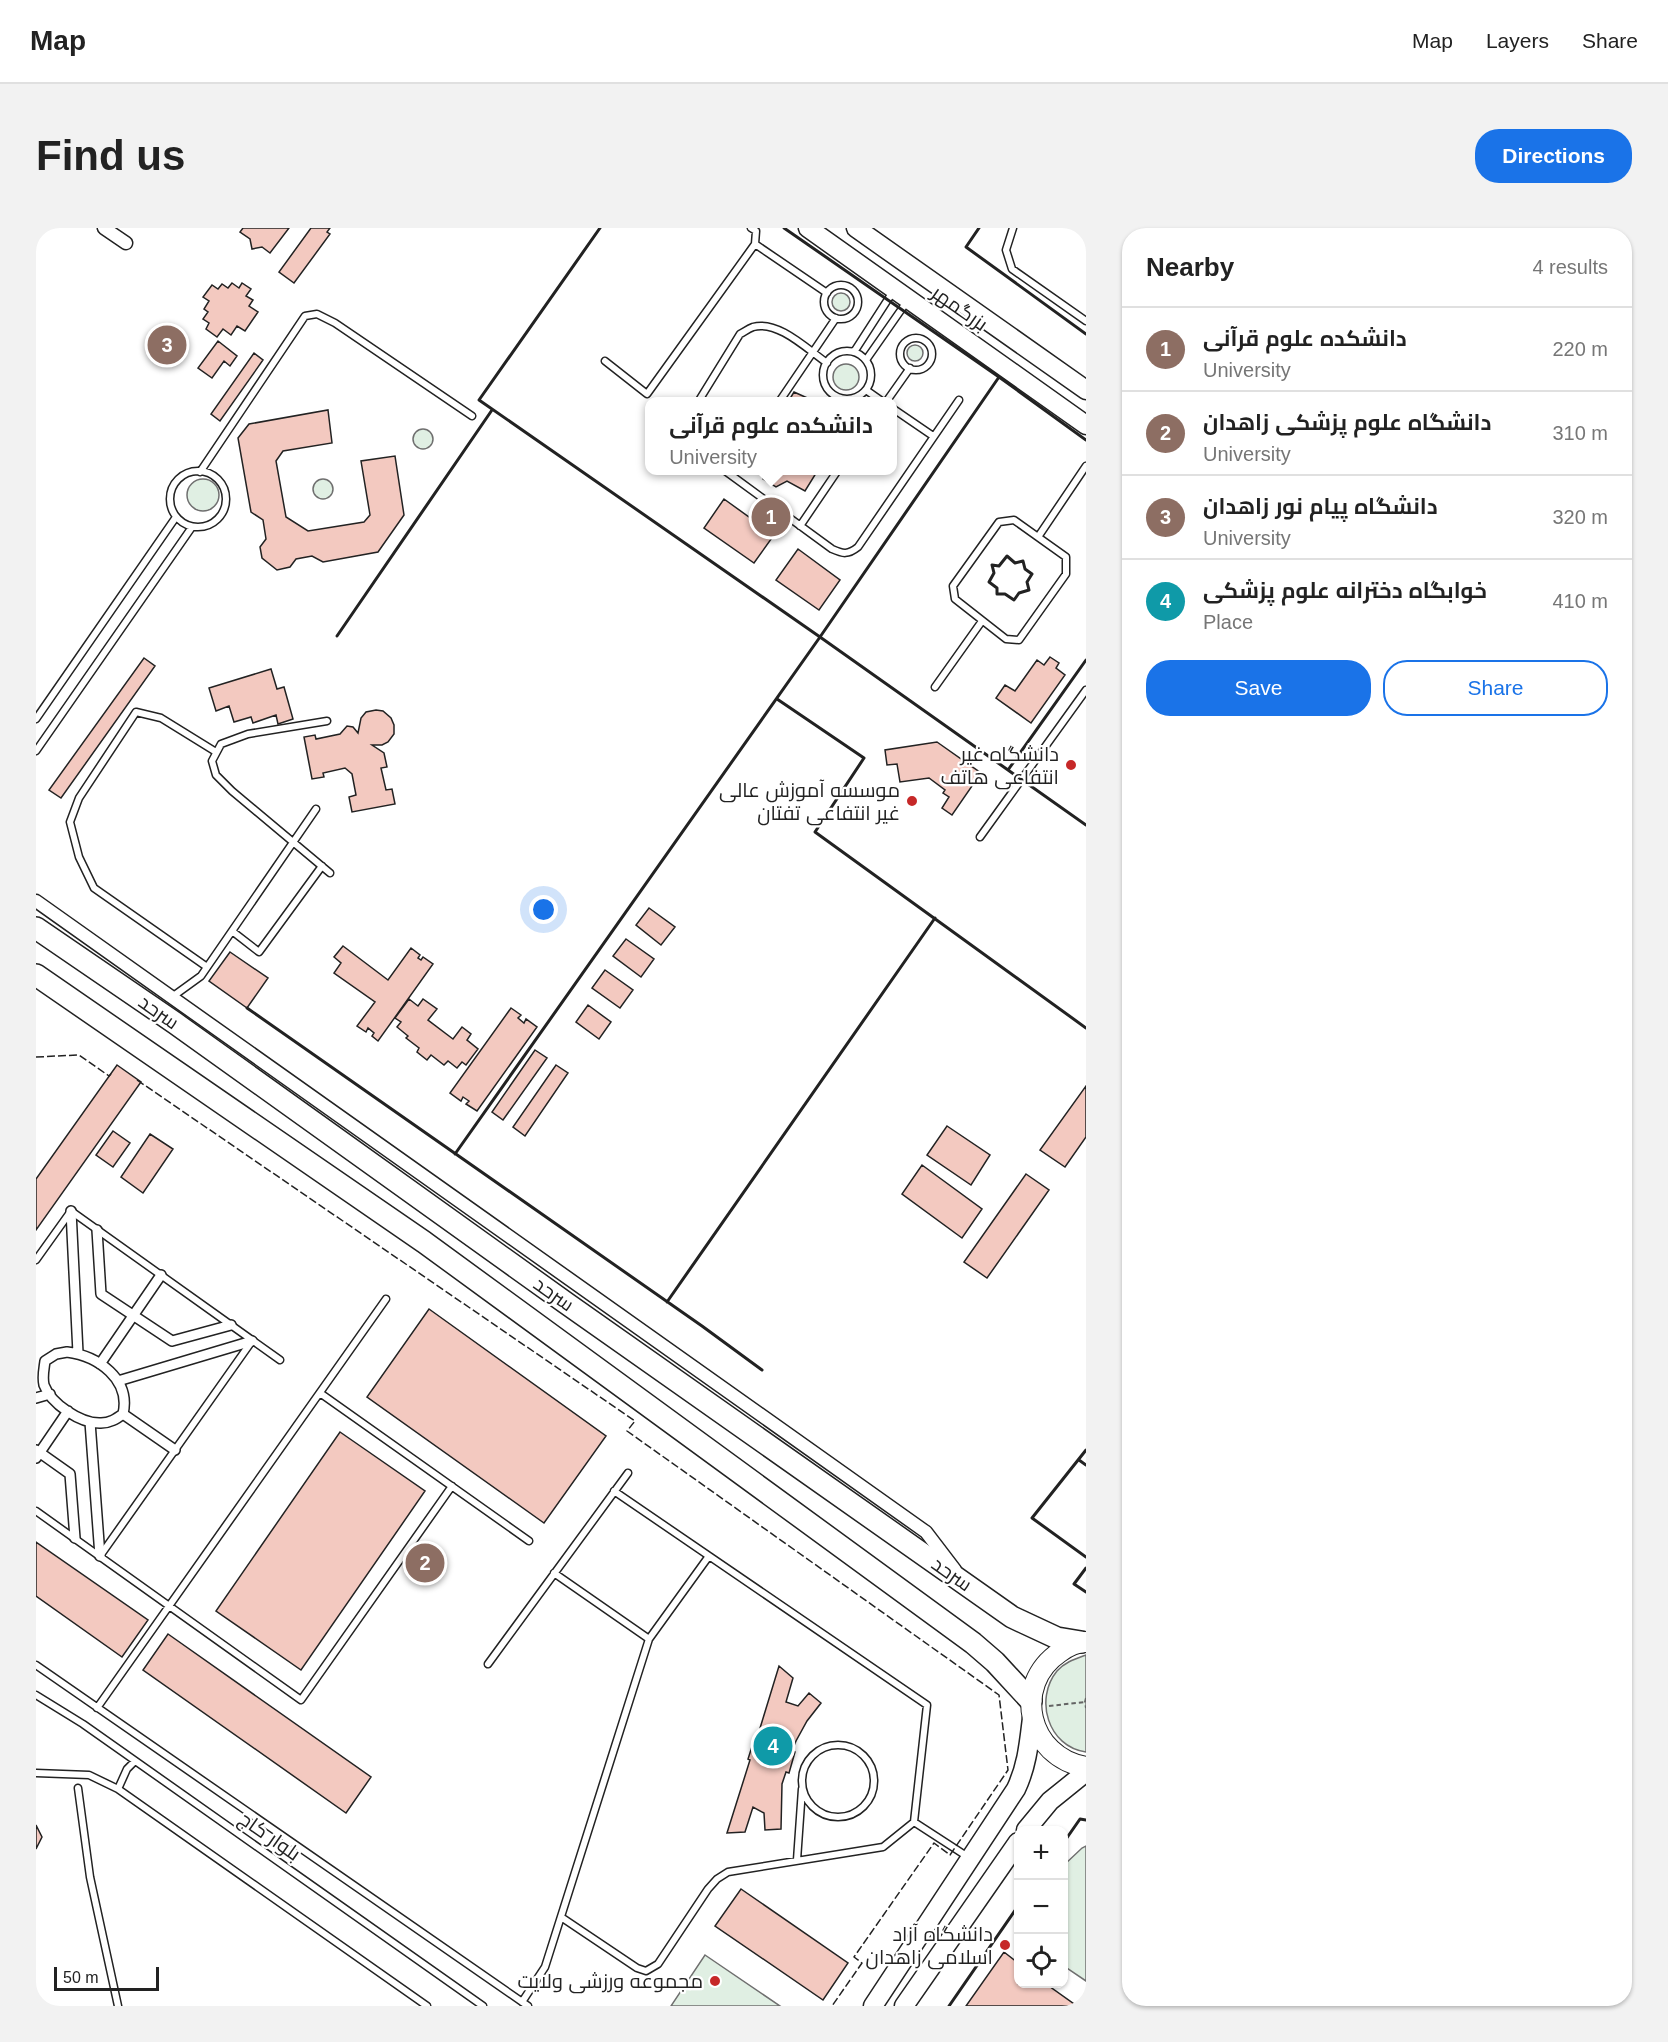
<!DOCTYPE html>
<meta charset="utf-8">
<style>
:root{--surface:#fff;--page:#f2f2f2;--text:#222;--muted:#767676;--line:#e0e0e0;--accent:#1a73e8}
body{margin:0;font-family:Helvetica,Cairo,sans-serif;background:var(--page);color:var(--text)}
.controls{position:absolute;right:18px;bottom:18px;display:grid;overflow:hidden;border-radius:12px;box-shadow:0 2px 4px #0004}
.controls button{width:54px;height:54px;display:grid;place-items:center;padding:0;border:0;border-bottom:2px solid var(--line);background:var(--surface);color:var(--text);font:30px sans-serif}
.scale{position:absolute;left:18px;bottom:15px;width:105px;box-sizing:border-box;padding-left:6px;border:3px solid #222;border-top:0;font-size:16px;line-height:21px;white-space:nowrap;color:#222;-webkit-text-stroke:4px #fff;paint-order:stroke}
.you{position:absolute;left:508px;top:682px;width:21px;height:21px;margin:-15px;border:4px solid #fff;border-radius:50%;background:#1a73e8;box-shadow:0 0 0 9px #1a73e833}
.badge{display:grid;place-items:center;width:39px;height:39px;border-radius:50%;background:var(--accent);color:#fff;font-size:20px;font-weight:700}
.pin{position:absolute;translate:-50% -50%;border:3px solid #fff;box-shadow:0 2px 6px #0006}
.popup{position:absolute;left:609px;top:169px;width:252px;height:78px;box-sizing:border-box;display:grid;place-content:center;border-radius:12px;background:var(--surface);filter:drop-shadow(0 2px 4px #0005);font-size:20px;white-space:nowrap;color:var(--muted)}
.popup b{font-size:22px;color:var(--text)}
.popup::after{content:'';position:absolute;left:50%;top:100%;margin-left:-12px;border:12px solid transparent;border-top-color:var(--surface)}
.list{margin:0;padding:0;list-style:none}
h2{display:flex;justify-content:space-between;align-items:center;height:78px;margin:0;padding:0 24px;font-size:26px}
h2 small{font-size:20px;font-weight:400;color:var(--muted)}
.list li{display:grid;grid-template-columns:39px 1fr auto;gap:18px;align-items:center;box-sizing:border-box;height:84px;padding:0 24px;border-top:2px solid var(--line)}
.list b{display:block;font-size:22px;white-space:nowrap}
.list p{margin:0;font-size:20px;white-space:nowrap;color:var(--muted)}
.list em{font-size:20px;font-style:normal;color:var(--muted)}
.actions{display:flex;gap:12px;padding:18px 24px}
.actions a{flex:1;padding:14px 0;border:2px solid var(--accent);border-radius:24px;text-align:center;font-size:21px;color:var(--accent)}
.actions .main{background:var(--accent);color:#fff}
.icon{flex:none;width:33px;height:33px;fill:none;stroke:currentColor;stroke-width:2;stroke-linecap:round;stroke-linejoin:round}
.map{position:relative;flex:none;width:1050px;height:1778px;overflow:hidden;border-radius:24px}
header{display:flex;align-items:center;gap:36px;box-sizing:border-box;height:84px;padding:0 30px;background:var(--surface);border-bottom:2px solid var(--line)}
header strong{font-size:28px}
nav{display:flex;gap:33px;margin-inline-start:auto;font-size:21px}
.intro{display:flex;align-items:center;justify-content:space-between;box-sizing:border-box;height:144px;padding:0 36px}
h1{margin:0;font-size:42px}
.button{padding:15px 27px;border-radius:24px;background:var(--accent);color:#fff;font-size:21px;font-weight:700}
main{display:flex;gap:36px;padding:0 36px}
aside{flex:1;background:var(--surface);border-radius:24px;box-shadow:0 2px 4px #0004}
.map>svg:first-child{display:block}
.green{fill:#e0efe3;stroke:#6f6f6f;stroke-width:1.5}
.building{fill:#f3c9c0;stroke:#222;stroke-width:1.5}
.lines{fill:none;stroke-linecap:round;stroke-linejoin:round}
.service-casing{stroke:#222;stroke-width:9}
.pedestrian-casing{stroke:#222;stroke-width:12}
.minor-casing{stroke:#222;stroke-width:15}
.secondary-casing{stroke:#222;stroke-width:21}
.primary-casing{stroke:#222;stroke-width:22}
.trunk-casing{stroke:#222;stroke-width:24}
.path{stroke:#646464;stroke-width:2;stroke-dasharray:4.5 3;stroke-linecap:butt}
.service{stroke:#fff;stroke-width:6}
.pedestrian{stroke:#fff;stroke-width:9}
.minor{stroke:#fff;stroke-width:12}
.secondary{stroke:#fff;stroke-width:18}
.primary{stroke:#fff;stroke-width:20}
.trunk{stroke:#fff;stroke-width:21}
.fence{stroke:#222;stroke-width:1.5;stroke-dasharray:8 3;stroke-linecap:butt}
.wall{stroke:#222;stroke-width:3}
.poi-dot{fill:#c62828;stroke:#fff;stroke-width:2}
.labels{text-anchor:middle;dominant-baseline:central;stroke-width:4.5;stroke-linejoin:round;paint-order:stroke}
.street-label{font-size:20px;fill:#222;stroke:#fff}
.poi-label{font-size:20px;fill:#222;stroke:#fff;text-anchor:end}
</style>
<header>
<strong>Map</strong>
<nav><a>Map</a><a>Layers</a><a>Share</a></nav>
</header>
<div class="intro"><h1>Find us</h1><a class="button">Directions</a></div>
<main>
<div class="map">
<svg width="1050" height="1778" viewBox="0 0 1050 1778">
<rect width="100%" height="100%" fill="#fff"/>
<path class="green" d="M796 74a9 9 0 1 1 18 0a9 9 0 1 1-18 0Z
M871 125a8 8 0 1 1 16 0a8 8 0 1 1-16 0Z
M797 149a13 13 0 1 1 26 0a13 13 0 1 1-26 0Z
M377 211a10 10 0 1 1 20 0a10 10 0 1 1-20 0Z
M151 267a16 16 0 1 1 32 0a16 16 0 1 1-32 0Z
M277 261a10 10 0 1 1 20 0a10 10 0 1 1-20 0Z
M 1050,1427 L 1050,1524 C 1012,1519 998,1471 1021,1443 C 1029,1434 1039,1431 1050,1427 Z
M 1050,1618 L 1050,1753 L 1028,1738 L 1028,1637 L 1046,1620 Z
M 669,1727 L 744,1778 L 635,1778 Z"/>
<path class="building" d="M 207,0 L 253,0 L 234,25 L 226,19 L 216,21 L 214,11 L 204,4 Z
M 275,0 L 294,0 L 291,4 L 294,6 L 258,55 L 243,44 Z
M 196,55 L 203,60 L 206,55 L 215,61 L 210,68 L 217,72 L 213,78 L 222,84 L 209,103 L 201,98 L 195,107 L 187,101 L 181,109 L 170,101 L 173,95 L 167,91 L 172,84 L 168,81 L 173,73 L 167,69 L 176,57 L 182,61 L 186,56 L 192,60 Z
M 182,113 L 201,128 L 194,138 L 188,133 L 176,150 L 162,140 Z
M 218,125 L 227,132 L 184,193 L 175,186 Z
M 758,164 L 778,173 L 780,174 L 752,174 Z
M 292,182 L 296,215 L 247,223 L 240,233 L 250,289 L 272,303 L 328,294 L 334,287 L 325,233 L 359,228 L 368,287 L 342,324 L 287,334 L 276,328 L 260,331 L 254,339 L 241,342 L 226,330 L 224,319 L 230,311 L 227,292 L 215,284 L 202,210 L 213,196 Z
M 729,242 L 782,242 L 769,263 L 751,253 L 740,259 L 727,251 Z
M 688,271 L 738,307 L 718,335 L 668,300 Z
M 762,321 L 804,352 L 783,382 L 740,352 Z
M 1014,429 L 1023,435 L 1020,440 L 1029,447 L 995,495 L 960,470 L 969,457 L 979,463 L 1001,432 L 1008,437 Z
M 108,430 L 119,438 L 25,570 L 13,562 Z
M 235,441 L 241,461 L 248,459 L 257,491 L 242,496 L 240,487 L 217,495 L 215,489 L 198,494 L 193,478 L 180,483 L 173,460 Z
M 340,482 L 347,483 L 355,490 L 358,497 L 358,506 L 352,514 L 346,517 L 336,517 L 348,525 L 351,539 L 345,540 L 350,562 L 356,561 L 359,576 L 316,584 L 313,569 L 320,567 L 316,546 L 309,540 L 287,545 L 288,549 L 276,551 L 268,509 L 279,507 L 280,511 L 304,506 L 311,498 L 317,499 L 322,505 L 325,490 L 330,484 Z
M 901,514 L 945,545 L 916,587 L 906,580 L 913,569 L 907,565 L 909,562 L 893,550 L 864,554 L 861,536 L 851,537 L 849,522 Z
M 613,680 L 639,699 L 625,717 L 600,697 Z
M 590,711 L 618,731 L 605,749 L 577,728 Z
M 307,718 L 352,752 L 375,720 L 384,727 L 382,730 L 385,732 L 387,729 L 397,736 L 342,813 L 336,808 L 338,805 L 332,800 L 330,804 L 321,798 L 339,774 L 298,745 L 305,735 L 298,729 Z
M 194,724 L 232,750 L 211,780 L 173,753 Z
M 569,742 L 597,762 L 584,780 L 556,760 Z
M 373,771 L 382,778 L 387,771 L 401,781 L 392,792 L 417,811 L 426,799 L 435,806 L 431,812 L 442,821 L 430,837 L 426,834 L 421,840 L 412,833 L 408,837 L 395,827 L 391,832 L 381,824 L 383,820 L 370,810 L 372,808 L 361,799 L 365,794 L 359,790 Z
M 552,777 L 575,794 L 563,811 L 540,794 Z
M 475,780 L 485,787 L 482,790 L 488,795 L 490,791 L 501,799 L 441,883 L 430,876 L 433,873 L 427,869 L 425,873 L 414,865 Z
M 499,822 L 511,830 L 467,892 L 456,884 Z
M 81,837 L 105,854 L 0,1002 L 0,951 Z
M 520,837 L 532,845 L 489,908 L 477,899 Z
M 1050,858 L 1050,909 L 1029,939 L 1004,922 Z
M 911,898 L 954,927 L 935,957 L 891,927 Z
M 77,903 L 94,915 L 77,939 L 60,927 Z
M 114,906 L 137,921 L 107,965 L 85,949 Z
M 886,937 L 946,981 L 926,1010 L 866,966 Z
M 990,946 L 1013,962 L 951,1050 L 928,1034 Z
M 393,1081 L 570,1208 L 508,1295 L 331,1169 Z
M 304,1204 L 389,1263 L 265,1442 L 180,1383 Z
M 0,1314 L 112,1392 L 86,1429 L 0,1368 Z
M 132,1406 L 335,1549 L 310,1585 L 107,1442 Z
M 743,1438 L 757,1450 L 750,1474 L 762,1478 L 773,1465 L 785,1475 L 771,1493 L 760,1513 L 756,1523 L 759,1524 L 753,1545 L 750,1544 L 746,1556 L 745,1601 L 729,1602 L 728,1585 L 717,1579 L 709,1604 L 691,1605 L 714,1532 L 712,1531 L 719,1509 L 721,1510 Z
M 0,1597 L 6,1609 L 0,1621 Z
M 705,1661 L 812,1735 L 787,1772 L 679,1698 Z
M 968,1724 L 982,1735 L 982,1756 L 1010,1756 L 1041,1778 L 930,1778 Z"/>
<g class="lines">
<g class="service-casing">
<path id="service" d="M 977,0 L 970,22 L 976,41 L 1050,93
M 719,16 L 791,65
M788 74a17 17 0 1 1 34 0a17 17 0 1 1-34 0Z
M864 126a16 16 0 1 1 32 0a16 16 0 1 1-32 0Z
M787 147a24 24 0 1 1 48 0a24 24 0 1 1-48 0Z
M 818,124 L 858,62
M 830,132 L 872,72
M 569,133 L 611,166 L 719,16 L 720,3 L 715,0
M 830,162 L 847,174
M 662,174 L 704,106 C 708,104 712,101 717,99 C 742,92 771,121 791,135
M 743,174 L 800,90
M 850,174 L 874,140
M 856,180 L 897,208
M 688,242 L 796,321 C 807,326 812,327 822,319 L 923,172
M134 271a28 28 0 1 1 56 0a28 28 0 1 1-56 0Z
M 164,244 L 269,88 L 281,86 L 299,95 L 436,188
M 978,292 L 1030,329 L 1030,346 L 983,412 L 970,411 L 919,371 L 917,358 L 963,294 Z
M 764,298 L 802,242
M 1002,309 L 1050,238
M 899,459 L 946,393
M 0,491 L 140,289
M 291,493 L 212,506 L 185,516 L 176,533 L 180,547 L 196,563 L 294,645
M 0,523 L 156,299
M 944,609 L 1050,462
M 196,703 L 223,724 L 286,638
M 171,739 L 58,660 L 43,629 L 34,594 L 43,570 L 100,484 L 125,490 L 180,524
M 136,769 L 165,748 L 280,581
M 0,1032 L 35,983 L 244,1132
M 284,1165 L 493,1313
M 578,1263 L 891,1477 L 878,1594
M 0,1283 L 265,1472 L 416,1258
M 64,1328 L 216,1113
M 518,1345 L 613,1411
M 452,1436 L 592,1245
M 0,1437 L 492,1778
M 0,1467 L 47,1496 L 447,1778
M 61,1480 L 350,1071
M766 1553a36 36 0 1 1 72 0a36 36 0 1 1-72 0Z
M 0,1545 L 53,1547 L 82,1561 L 391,1778
M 42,1560 L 54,1649 L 82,1778
M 82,1561 L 91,1541 L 99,1533
M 761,1632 L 766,1561
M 525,1689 L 601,1740 L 610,1743 L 622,1736 L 672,1661 L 681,1651 L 692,1644 L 847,1619 L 878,1594 L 932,1629
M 486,1774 L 509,1739 L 613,1411 L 673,1328"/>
</g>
<g class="pedestrian-casing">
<path id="pedestrian" d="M 35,983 L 42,1125
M 61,1002 L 65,1066 L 136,1113 L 195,1097
M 31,1124 C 62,1128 95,1151 87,1186 C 80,1191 74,1195 65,1195 C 45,1196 15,1176 8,1157 C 6,1149 8,1141 9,1133 L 20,1126 Z
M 64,1136 L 125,1047
M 82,1153 L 216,1113
M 0,1170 L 14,1166
M 87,1186 L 139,1222
M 54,1194 L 64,1328
M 0,1222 L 34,1246 L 39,1310
M 0,1230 L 32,1183"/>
</g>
<g class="minor-casing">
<path id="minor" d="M 68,0 L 90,15
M 0,673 L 890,1304 L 919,1342"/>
</g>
<g class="secondary-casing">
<path id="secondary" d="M 772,0 L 1050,197
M 820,0 L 1050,162
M 990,1602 L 1014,1573 L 1050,1544
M 837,1778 L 980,1561 C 991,1538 993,1515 996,1490
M 868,1778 L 982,1614"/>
</g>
<g class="primary-casing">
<path id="primary" d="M 1050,1414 C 1041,1414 1032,1418 1024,1424 C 975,1457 992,1529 1050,1539"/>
</g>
<g class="trunk-casing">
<path id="trunk" d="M 0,700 L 139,795 L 530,1075 L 976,1389 L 1021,1410 L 1045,1414
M 0,747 L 388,1014 L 937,1415 L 959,1434 L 995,1473"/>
</g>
<path class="path" d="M 1050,1470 L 1049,1474 L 1050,1480
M 1013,1478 L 1049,1474"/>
<use href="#service" class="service"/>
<use href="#pedestrian" class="pedestrian"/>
<use href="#minor" class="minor"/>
<use href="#secondary" class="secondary"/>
<use href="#primary" class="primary"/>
<use href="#trunk" class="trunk"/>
<path class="fence" d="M 0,829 L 43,827 L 73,848 L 75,846
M 101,852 L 599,1193 L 591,1203 L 963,1467 L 972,1542 L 914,1627 L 898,1615 L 818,1729 L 826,1735 L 796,1778"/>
<path class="wall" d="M 564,0 L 443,172 L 784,409 L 972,542 L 1050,432
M 943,0 L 930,19 L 1050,106
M 963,149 L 1050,212
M 971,328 L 979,335 L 987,333 L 989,341 L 996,346 L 991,354 L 993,362 L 983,365 L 978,372 L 969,366 L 961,366 L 961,360 L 953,354 L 958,345 L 956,337 L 963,338 Z
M 301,408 L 456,182
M 741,471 L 828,530 L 779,604 L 1050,800
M 972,542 L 1050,597
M 211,780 L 666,1098 L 726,1142
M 419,926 L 784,409 L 963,149 L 748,0
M 631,1074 L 899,690
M 1050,1222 L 996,1290 L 1050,1329
M 1043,1232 L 1050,1237
M 1050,1340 L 1038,1356 L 1050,1364
M 1028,1614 L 1044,1591 L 1050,1592
M 913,1778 L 982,1678"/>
</g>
<g class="poi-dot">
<circle cx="1035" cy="537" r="6"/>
<circle cx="876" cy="573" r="6"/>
<circle cx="969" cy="1717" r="6"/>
<circle cx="679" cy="1753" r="6"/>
</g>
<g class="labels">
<g class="street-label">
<text transform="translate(924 80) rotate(35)">بزرگمهر</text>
<text transform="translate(123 784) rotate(35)">سرحد</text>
<text transform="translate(518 1066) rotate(35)">سرحد</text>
<text transform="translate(916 1346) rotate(35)">سرحد</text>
<text transform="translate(234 1608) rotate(35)">بلوار کاج</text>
</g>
<g class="poi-label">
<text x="1023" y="526">دانشگاه غیر<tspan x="1023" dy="23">انتفاعی هاتف</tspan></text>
<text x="864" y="562">موسسه آموزش عالی<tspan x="864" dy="23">غیر انتفاعی تفتان</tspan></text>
<text x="957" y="1706">دانشگاه آزاد<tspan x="957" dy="23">اسلامی زاهدان</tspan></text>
<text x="667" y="1753">مجموعه ورزشی ولایت</text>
</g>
</g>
</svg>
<div class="controls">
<button>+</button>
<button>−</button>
<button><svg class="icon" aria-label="locate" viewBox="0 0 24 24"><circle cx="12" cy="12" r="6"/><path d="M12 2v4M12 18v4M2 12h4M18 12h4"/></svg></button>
</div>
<div class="scale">50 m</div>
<div class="you"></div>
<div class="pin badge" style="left:735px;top:289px;background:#8d6e63">1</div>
<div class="popup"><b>دانشکده علوم قرآنی</b>University</div>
<div class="pin badge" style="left:389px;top:1335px;background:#8d6e63">2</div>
<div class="pin badge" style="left:131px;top:117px;background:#8d6e63">3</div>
<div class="pin badge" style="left:737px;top:1518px;background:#0f9aa8">4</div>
</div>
<aside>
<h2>Nearby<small>4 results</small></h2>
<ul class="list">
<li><span class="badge" style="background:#8d6e63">1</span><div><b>دانشکده علوم قرآنی</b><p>University</p></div><em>220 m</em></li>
<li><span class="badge" style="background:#8d6e63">2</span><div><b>دانشگاه علوم پزشکی زاهدان</b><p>University</p></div><em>310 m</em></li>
<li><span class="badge" style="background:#8d6e63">3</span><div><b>دانشگاه پیام نور زاهدان</b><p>University</p></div><em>320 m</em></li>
<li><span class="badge" style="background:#0f9aa8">4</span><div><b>خوابگاه دخترانه علوم پزشکی</b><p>Place</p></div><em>410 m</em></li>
</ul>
<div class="actions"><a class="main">Save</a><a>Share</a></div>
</aside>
</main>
